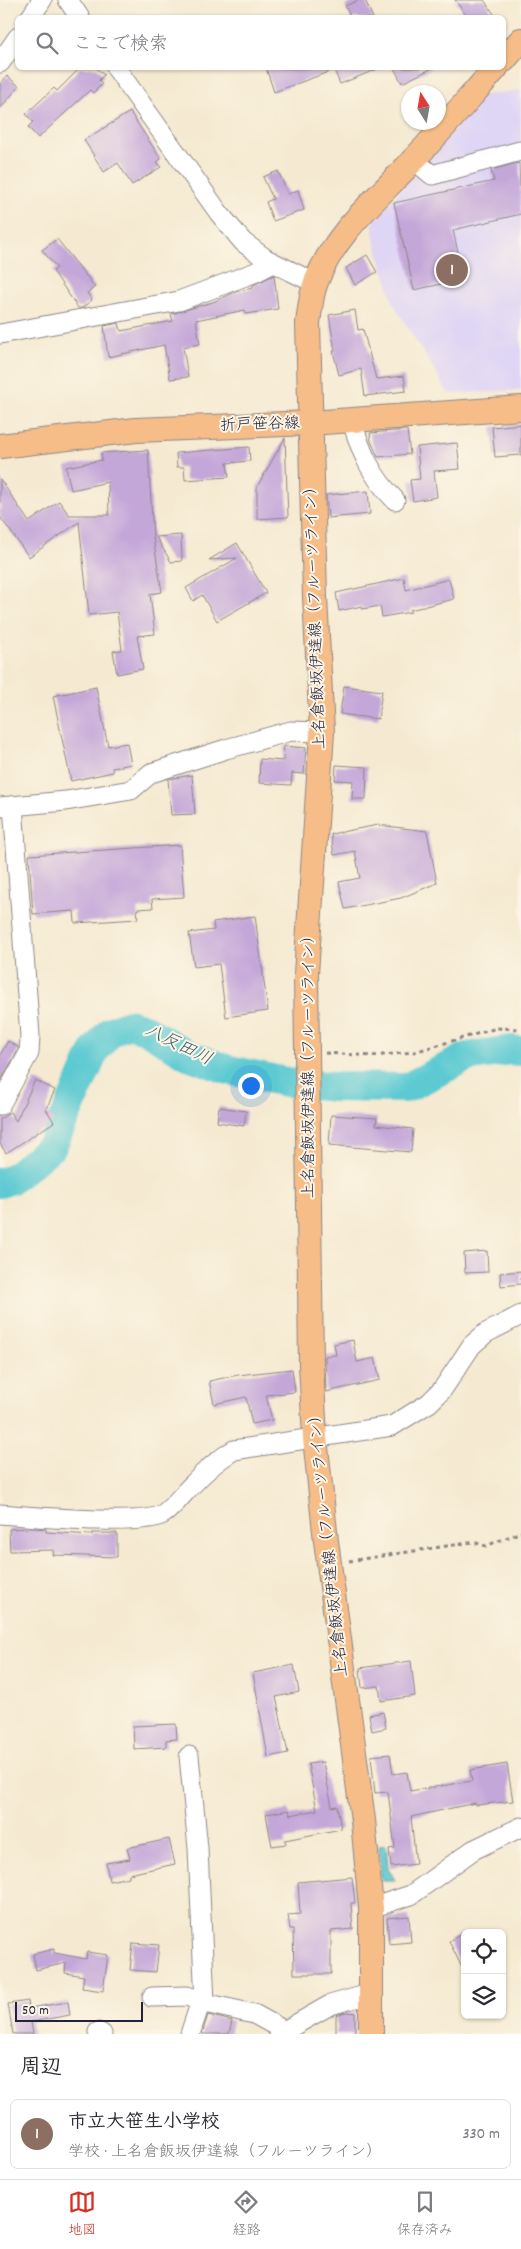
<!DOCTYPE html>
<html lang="ja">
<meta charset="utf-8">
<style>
:root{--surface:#fff;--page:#f2f2f3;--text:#2b2b33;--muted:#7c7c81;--line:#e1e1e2;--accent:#d93025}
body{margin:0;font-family:Dekko,"Klee One",sans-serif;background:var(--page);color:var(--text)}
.controls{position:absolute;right:15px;bottom:15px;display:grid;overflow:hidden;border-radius:8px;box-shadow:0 1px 4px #0004}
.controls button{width:45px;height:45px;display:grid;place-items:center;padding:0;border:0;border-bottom:1px solid var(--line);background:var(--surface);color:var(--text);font:25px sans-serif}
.compass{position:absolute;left:401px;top:85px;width:45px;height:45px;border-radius:50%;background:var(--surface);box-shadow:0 1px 4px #0004;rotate:349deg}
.scale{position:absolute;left:15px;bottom:12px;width:128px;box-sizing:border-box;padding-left:5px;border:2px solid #22223b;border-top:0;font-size:14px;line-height:18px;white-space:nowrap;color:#22223b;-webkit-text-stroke:4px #fcf5e5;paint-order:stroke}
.you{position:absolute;left:250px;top:1085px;width:18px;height:18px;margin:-12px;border:4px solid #fff;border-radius:50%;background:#1a73e8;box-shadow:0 0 0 8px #1a73e833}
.badge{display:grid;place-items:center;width:32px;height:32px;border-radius:50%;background:var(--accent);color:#fff;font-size:16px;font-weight:700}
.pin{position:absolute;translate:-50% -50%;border:2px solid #fff;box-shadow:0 1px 5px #0006}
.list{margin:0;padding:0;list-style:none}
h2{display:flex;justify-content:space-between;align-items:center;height:65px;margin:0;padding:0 20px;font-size:21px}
h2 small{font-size:16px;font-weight:400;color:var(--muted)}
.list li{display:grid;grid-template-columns:32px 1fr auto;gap:15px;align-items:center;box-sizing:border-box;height:70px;margin:0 10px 10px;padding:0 10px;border:1px solid var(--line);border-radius:8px}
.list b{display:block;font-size:19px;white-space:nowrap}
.list p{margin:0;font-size:16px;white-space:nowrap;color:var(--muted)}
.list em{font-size:16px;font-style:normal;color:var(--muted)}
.icon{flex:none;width:28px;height:28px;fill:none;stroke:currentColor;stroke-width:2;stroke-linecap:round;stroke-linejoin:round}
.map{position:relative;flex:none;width:521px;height:2034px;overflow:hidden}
.search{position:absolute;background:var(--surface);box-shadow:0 1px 4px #0004;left:15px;right:15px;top:15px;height:55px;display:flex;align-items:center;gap:12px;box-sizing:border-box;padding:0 18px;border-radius:8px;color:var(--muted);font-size:19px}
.sheet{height:145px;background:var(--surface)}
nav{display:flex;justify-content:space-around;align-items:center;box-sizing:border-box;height:70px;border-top:1px solid var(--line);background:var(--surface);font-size:14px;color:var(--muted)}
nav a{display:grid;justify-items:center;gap:2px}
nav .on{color:var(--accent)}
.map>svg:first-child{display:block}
.built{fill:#dfd5f5}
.water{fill:#5dcad2;stroke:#407686}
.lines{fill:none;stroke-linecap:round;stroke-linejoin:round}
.river{stroke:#5dcad2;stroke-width:30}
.building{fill:#c4a7d9}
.minor-casing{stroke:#8c8686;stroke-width:21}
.major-casing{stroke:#8c8686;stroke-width:26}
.path{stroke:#8c8686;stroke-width:3;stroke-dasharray:4 4;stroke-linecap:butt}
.minor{stroke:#fff;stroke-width:19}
.major{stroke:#f7bd88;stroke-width:24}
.labels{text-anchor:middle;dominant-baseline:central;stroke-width:4;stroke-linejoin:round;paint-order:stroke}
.street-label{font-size:16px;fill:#22223b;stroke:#fcf5e5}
.water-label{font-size:18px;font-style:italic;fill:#375d70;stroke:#fcf5e5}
</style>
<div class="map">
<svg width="521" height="2034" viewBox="0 0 521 2034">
<rect width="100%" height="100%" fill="#fcf5e5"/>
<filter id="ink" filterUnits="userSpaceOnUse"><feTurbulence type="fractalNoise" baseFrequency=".02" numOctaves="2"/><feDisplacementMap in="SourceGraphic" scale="10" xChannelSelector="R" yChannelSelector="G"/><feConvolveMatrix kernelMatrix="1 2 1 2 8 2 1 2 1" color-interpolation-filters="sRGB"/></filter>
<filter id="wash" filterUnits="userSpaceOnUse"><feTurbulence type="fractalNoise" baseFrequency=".0096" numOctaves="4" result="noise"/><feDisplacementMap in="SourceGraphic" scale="20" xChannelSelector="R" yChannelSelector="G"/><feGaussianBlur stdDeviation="1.12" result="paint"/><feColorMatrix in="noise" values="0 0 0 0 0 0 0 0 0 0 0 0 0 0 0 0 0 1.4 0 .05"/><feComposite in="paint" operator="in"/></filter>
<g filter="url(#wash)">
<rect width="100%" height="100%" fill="#f5ead1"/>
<path class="built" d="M 521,90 L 521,390 L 449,394 L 394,305 L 373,235 L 373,222 L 484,95 Z"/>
<path class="water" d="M 386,1845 L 388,1868 L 395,1880 L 381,1880 L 379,1846 Z"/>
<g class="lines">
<path class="river" d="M 0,1183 L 12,1179 L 52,1146 L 95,1050 L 111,1031 L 129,1024 L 147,1030 L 188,1055 L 229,1070 L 286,1082 L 334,1087 L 406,1088 L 467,1057 L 510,1050 L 521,1051"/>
</g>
<g id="blocks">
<path class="building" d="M 359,0 L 365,0 L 373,18 L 351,18 L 345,6 Z
M 455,0 L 484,0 L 497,18 L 468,18 Z
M 80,68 L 96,68 L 104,75 L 99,80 L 102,84 L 93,93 L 90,90 L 38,138 L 28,127 L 33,122 L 26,114 L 54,88 L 57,91 Z
M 266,68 L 380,68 L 340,84 L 334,70 L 274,92 Z
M 394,68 L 433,68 L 402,83 Z
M 7,76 L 19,86 L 0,109 L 0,84 Z
M 130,112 L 161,159 L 157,162 L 161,167 L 132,185 L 118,163 L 104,172 L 84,140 Z
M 519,163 L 521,214 L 453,230 L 464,279 L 414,290 L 394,203 L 494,181 L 491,170 Z
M 278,171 L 288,194 L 298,190 L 304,210 L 273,221 L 266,202 L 273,199 L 263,177 Z
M 57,239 L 95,287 L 87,293 L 92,300 L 82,308 L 78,308 L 53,271 L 57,268 L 42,250 Z
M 367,255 L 377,272 L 355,285 L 346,268 Z
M 274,275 L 278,309 L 246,314 L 245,310 L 196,320 L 200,344 L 183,347 L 188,377 L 170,379 L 164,345 L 108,357 L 104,326 L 119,323 L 121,331 L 173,321 L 171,314 L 213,302 L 235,292 L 253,288 L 253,285 Z
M 355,310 L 358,330 L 363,329 L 376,379 L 404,376 L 406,391 L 365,396 L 361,369 L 339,375 L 333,351 L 335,351 L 329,315 Z
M 521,424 L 521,455 L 495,457 L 492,427 Z
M 407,430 L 410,454 L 378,457 L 371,441 L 370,433 Z
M 285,438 L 288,517 L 257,519 L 257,487 Z
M 457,443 L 460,469 L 434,471 L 437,497 L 413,501 L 410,480 L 420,479 L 417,447 Z
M 249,447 L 250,461 L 227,463 L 229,477 L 185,480 L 184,467 L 177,467 L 176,453 Z
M 148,450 L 153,537 L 162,592 L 150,594 L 155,634 L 137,636 L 143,669 L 117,674 L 113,651 L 122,650 L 117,612 L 89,615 L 79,522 L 29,557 L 0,517 L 0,479 L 29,522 L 59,501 L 69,515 L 109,515 L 108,482 L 71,490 L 66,467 L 102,460 L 101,453 Z
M 368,491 L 370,514 L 328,518 L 326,495 Z
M 181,535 L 182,561 L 171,562 L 156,537 Z
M 237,543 L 266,593 L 217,621 L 202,595 L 193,601 L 186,588 L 237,558 L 209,560 Z
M 404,578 L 406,590 L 449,579 L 454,599 L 410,610 L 411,612 L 382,617 L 380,606 L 362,609 L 362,606 L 339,611 L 336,593 Z
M 344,686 L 382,691 L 378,719 L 340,714 Z
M 96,687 L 108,746 L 127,743 L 131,764 L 112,768 L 113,772 L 71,781 L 53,696 Z
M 284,746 L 306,748 L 304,774 L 292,773 L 291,785 L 259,783 L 260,759 L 283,761 Z
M 336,765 L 367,767 L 366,799 L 352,799 L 353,781 L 335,780 Z
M 192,775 L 195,814 L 171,815 L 168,779 Z
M 378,825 L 427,831 L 437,883 L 401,898 L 345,909 L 339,882 L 360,878 L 355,851 L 334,855 L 331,834 Z
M 180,845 L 184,897 L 152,899 L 153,908 L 137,909 L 138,919 L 75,923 L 74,911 L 33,914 L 29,855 Z
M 255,916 L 268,1011 L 226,1017 L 219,964 L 194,967 L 189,933 L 214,930 L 213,922 Z
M 8,1041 L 18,1047 L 18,1050 L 0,1082 L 0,1055 Z
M 35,1080 L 55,1090 L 46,1109 L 54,1122 L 6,1153 L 0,1144 L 0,1119 L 10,1112 L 16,1121 Z
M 219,1107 L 246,1111 L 244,1126 L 217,1122 Z
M 331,1115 L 377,1118 L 376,1125 L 413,1129 L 411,1152 L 329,1145 Z
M 487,1251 L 488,1272 L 465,1273 L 464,1253 Z
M 521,1271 L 521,1284 L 501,1286 L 500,1273 Z
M 353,1340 L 357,1362 L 375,1358 L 380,1380 L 326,1392 L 325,1356 L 336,1355 L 334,1344 Z
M 292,1369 L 295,1392 L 266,1395 L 272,1420 L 252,1424 L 246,1397 L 214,1404 L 209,1381 L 238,1375 Z
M 33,1528 L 46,1529 L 46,1532 L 92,1535 L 92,1533 L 117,1533 L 117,1557 L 53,1555 L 54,1550 L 10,1551 L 9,1529 Z
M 411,1661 L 415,1696 L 381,1701 L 379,1686 L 362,1688 L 360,1668 Z
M 294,1665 L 299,1692 L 276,1697 L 288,1753 L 268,1757 L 253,1673 Z
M 383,1712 L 386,1728 L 372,1731 L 369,1715 Z
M 176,1724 L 177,1739 L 166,1740 L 166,1747 L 134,1749 L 133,1726 Z
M 390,1754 L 393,1774 L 407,1772 L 410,1791 L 472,1781 L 470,1770 L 507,1764 L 513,1801 L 476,1805 L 475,1803 L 411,1817 L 416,1864 L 391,1867 L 389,1849 L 395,1848 L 388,1792 L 375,1793 L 371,1756 Z
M 323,1762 L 332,1807 L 337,1806 L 341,1829 L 285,1840 L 286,1844 L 272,1846 L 266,1814 L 289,1810 L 290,1815 L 317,1810 L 308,1764 Z
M 169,1839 L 175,1864 L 129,1874 L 129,1877 L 109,1881 L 106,1863 L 130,1859 L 127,1848 Z
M 352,1877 L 355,1903 L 351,1903 L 353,1929 L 331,1931 L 331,1974 L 294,1974 L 293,1929 L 290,1929 L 288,1915 L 300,1914 L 298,1882 Z
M 409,1916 L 411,1942 L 389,1944 L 387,1918 Z
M 465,1932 L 465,1974 L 449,1941 Z
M 133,1943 L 159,1945 L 156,1972 L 130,1970 Z
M 54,1949 L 54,1953 L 86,1959 L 87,1952 L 108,1955 L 103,1991 L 82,1988 L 84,1976 L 65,1973 L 66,1963 L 36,1970 L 33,1954 Z
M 28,2001 L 29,2008 L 68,2002 L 70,2015 L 31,2022 L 33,2034 L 13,2034 L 8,2004 Z
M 345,2012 L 355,2013 L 355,2034 L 336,2034 L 336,2015 Z
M 208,2015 L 232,2021 L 229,2034 L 202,2034 Z"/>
</g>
</g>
<g filter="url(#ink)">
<use href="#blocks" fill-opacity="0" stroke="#8c8686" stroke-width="1"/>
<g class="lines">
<g class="minor-casing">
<path id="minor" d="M 68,0 L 80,18
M 30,18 L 42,0
M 0,63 L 18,37
M 116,68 L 219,213 L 243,242 L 266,259 L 315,283
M 414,160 L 432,175 L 520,151
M 0,334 L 179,301 L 256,272 L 273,263
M 352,420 C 360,451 372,477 395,500
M 0,807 L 66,801 L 131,790 L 151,773 L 226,749 L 291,731 L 322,732
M 0,1105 L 29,1053 L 30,1036 L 13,806
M 0,1514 C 30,1516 143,1527 163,1514 C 175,1506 183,1493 193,1484 C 205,1471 219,1459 234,1450 L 392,1426 L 429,1403 L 442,1390 L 472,1345 L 486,1333 L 521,1315
M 189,1756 L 198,1848 L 205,2003
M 371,1908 L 411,1895 L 473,1850 L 521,1827
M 152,1997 L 187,1996 L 209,2004 L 254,2014 L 285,2031
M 98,2032 L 102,2034
M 190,2034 L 201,2001
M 279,2034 L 330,2005 L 369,1994"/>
</g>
<g class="major-casing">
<path id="major" d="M 504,60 L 521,40
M 0,446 L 136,430 L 310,423 L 521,408
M 371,2034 L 371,1908 L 363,1820 L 326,1541 L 315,1438 L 311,1364 L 306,974 L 322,732 L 315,597 L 308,323 C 310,310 311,294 316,282 C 336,230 379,198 415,158 C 443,129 469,98 496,68"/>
</g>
<path class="path" d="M 325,1053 L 372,1056 L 414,1052 L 497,1028 L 521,1029
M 349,1561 L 473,1542 L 486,1546 L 521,1532"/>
<use href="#minor" class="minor"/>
<use href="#major" class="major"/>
</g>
</g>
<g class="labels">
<g class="street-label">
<text transform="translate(260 425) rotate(-2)">折戸笹谷線</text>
<text transform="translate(316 614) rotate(-92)">上名倉飯坂伊達線（フルーツライン）</text>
<text transform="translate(309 1063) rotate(-90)">上名倉飯坂伊達線（フルーツライン）</text>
<text transform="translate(329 1542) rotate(-96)">上名倉飯坂伊達線（フルーツライン）</text>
</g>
<g class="water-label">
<text transform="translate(178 1046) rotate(26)">八反田川</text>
</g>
</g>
</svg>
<div class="controls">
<button><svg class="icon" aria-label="locate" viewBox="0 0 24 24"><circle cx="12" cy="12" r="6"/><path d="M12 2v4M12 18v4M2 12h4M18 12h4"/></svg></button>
<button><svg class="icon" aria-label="layers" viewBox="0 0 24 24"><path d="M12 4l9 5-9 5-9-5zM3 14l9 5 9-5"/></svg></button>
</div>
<svg class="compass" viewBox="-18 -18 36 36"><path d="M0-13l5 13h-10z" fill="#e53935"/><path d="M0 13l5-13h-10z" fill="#7c7c81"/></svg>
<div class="scale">50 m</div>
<div class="you"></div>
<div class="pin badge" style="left:452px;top:270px;background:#8d6e63">1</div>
<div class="search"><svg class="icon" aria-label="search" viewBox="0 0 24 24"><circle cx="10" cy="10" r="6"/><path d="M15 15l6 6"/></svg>ここで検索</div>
</div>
<section class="sheet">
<h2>周辺<small></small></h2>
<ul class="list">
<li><span class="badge" style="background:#8d6e63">1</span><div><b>市立大笹生小学校</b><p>学校 · 上名倉飯坂伊達線（フルーツライン）</p></div><em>330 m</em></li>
</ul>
</section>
<nav>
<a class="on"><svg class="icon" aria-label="map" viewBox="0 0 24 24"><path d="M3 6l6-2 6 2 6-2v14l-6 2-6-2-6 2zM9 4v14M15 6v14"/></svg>地図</a>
<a><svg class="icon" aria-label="directions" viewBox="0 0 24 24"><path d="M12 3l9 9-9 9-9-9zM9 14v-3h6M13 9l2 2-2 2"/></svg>経路</a>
<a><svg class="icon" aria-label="saved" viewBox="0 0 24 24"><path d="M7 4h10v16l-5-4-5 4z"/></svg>保存済み</a>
</nav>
